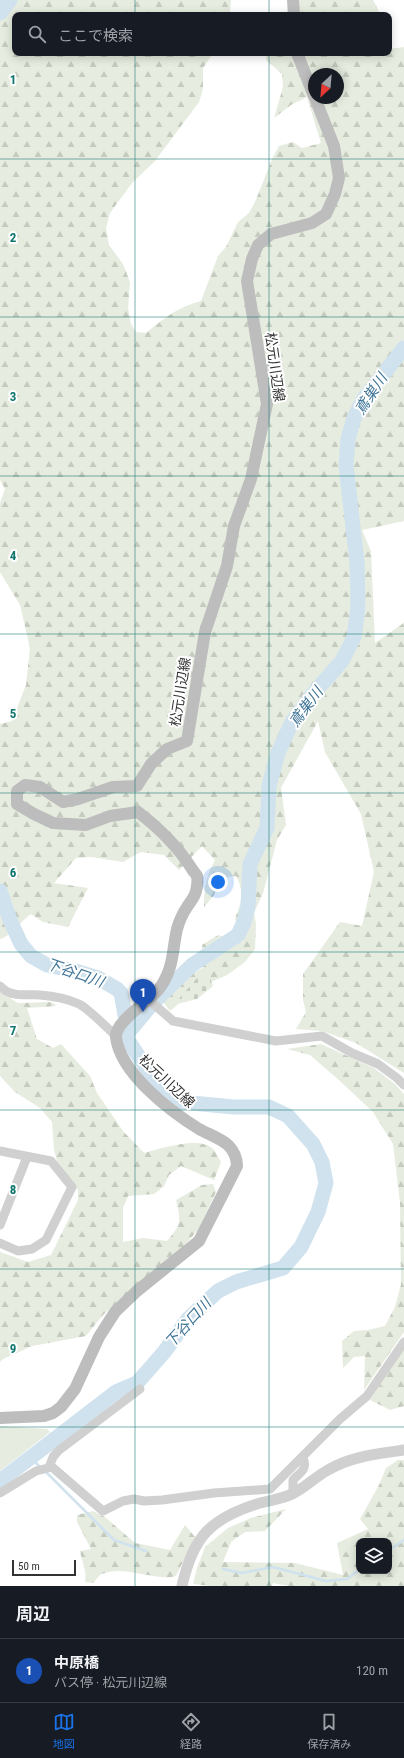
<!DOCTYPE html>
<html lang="ja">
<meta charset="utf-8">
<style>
:root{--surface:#171b24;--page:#20242c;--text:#f1f3f6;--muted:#9ea1a6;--line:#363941;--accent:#1a73e8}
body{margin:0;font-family:"Roboto Condensed","Noto Sans JP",sans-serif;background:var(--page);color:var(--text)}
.controls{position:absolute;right:12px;bottom:12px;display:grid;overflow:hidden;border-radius:8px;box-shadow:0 2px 10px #0003}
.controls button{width:36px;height:36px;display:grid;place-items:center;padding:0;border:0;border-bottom:1px solid var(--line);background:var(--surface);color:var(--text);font:20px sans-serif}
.compass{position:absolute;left:308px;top:68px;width:36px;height:36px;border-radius:50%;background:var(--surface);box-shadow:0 2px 10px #0003;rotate:206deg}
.scale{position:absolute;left:12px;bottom:10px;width:64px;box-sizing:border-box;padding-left:4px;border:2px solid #333;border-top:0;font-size:11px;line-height:14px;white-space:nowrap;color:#333;-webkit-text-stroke:3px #fff;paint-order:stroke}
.you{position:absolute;left:218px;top:882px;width:14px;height:14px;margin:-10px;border:3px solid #fff;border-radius:50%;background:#1a73e8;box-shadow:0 0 0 6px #1a73e833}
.badge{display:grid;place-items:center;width:26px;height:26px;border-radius:50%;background:var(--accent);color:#fff;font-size:13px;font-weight:700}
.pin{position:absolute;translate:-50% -33px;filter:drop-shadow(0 1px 2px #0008)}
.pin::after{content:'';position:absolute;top:21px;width:14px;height:12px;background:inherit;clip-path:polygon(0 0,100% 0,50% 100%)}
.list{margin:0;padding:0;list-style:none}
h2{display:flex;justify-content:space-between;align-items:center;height:52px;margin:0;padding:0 16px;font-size:17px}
h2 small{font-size:13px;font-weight:400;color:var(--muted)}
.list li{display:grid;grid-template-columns:26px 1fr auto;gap:12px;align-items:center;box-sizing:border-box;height:64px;padding:0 16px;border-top:1px solid var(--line)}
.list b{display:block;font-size:15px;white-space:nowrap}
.list p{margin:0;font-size:13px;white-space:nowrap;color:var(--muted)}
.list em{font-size:13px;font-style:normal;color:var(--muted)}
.icon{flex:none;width:22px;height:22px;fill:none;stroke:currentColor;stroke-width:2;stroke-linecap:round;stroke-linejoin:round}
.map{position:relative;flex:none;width:404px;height:1586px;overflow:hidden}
.search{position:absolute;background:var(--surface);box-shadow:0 2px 10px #0003;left:12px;right:12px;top:12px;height:44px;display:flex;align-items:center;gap:10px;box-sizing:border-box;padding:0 14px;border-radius:8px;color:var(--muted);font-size:15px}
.sheet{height:116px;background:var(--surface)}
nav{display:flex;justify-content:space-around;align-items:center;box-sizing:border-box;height:56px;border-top:1px solid var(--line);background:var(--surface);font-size:11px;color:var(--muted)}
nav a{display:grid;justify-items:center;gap:2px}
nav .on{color:var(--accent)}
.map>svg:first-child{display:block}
.forest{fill:url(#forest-firs);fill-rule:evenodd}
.cemetery{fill:url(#cemetery-stones)}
.green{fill:#e6ecdf}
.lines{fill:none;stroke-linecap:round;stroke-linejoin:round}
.stream{stroke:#cfe2ee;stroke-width:2.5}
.river{stroke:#cfe2ee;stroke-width:15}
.minor{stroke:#d0d0d0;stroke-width:9}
.tertiary{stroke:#d0d0d0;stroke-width:11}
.secondary{stroke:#bdbdbd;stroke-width:12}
.grid{fill:none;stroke:#0f766e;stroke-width:1;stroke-opacity:0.55}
.labels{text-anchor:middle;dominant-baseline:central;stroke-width:4;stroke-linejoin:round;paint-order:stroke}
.street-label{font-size:14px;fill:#333;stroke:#fff}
.water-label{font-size:15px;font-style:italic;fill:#3f7597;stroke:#fff}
.grid-label{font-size:13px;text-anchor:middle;font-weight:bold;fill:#0f766e;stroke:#fff;stroke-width:4;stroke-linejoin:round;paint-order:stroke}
</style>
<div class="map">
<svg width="404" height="1586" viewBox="0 0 404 1586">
<defs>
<pattern id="forest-firs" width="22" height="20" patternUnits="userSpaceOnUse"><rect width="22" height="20" fill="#e6ecdf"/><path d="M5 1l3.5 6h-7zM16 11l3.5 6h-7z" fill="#c6cbc0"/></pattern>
<pattern id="cemetery-stones" width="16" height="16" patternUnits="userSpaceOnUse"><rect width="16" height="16" fill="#e6ecdf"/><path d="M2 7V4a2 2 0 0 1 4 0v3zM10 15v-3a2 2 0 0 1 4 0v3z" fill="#c6cbc0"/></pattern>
</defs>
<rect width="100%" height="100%" fill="#fff"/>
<path class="forest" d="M 0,0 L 231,0 L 230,15 L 15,15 L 15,53 L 213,53 L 203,68 L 203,89 L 199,102 L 155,161 L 132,183 L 110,213 L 106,228 L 109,245 L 123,264 L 130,282 L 128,308 L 131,324 L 136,332 L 146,333 C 165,318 176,308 201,301 L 218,256 L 226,247 L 238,222 L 249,213 L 255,202 L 273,157 L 279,146 L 293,142 L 302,148 L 321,143 L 307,97 L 291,105 L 274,118 L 283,87 L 282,74 L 266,60 L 266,53 L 389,53 L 389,49 L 404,47 L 404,521 L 362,530 L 371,551 L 375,643 L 401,625 L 404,622 L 404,1073 L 356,1043 L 322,1031 L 296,1029 L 306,1012 L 303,1000 L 303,974 L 340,922 L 362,926 L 374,872 L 361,814 L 325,752 L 318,721 L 281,788 L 286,825 L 277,840 L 263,893 L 254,913 L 256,924 L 255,949 L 245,962 L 227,975 L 199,987 L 170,1011 L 163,1002 L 193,973 L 203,968 L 202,945 L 218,935 L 243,942 L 235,919 C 241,902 245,893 236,876 L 221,878 L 214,895 L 204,907 C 204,889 206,876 215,860 L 202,846 L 179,870 L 164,855 L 141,852 L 123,862 L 91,857 L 76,858 L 54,883 L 88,888 L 68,927 L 43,922 L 31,914 C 21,921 10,937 0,939 L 0,724 L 12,721 L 26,685 L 30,648 L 20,605 L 0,572 L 0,503 L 5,489 L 0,480 ZM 314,74 L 338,74 L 338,98 L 314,98 Z
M 290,0 L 373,0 L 381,15 L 282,15 L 288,11 Z
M 0,992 L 18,1003 L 52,1002 L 56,1006 L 27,1008 L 37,1039 L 53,1048 L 61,1044 L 90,1076 L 97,1093 L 123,1131 L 144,1153 C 160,1149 197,1136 212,1148 C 216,1151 218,1158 221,1162 L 214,1180 L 181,1166 L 169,1175 L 164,1186 L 154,1194 L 128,1196 L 123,1208 L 123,1242 L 143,1238 L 167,1241 C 182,1224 181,1221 176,1200 L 202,1185 L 213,1184 L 216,1192 L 198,1230 L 183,1247 L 133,1288 L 102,1316 L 86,1336 L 32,1346 L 3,1359 L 0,1362 L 0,1252 L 28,1262 L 51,1255 L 78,1200 L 78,1190 L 60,1172 L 54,1150 L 52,1122 L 40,1108 L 15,1092 L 0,1076 Z
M 321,1044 L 374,1068 L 395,1084 L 404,1094 L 404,1332 L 364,1390 L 365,1356 L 354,1357 L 343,1368 L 342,1341 L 354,1331 L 368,1330 L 385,1326 L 395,1307 L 401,1284 L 400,1203 L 393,1144 L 373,1112 L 340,1081 L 310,1055 L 287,1049 Z
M 404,1349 L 404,1406 L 390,1410 L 370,1400 Z
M 398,1460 L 404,1460 L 404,1586 L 289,1586 L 273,1583 L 272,1586 L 211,1586 L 193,1584 L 197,1568 L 205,1547 L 228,1528 L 251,1518 L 286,1509 L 265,1531 L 245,1532 L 231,1542 L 223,1562 L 295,1563 L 343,1575 L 337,1543 L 368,1529 L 360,1519 L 379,1485 L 386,1468 ZM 359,1541 L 389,1541 L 389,1571 L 359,1571 Z
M 93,1511 L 105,1517 L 135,1543 L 170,1550 L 185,1525 L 195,1537 L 176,1576 C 156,1582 124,1564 102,1574 C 99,1575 96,1580 93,1583 L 85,1582 C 87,1570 82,1563 80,1551 L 91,1549 L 77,1522 L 77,1515 Z"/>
<path class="cemetery" d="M 198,977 L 210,978 L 213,986 L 197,999 L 181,1003 L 178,1000 Z"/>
<path class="green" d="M 0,1426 L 47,1429 L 50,1432 L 0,1471 Z"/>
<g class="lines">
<path class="stream" d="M 31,1458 L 41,1468
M 45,1471 L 114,1540 L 146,1551
M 389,1550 L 404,1540
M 223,1569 L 242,1573 L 273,1567 L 326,1581 L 347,1579 L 359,1570"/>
<path class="river" d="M 0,13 L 10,0
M 0,891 L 10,920 L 21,944 L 31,956 L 47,965 L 75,971 L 98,978 L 117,989 L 121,993 L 125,1015
M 0,1481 L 116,1392 L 137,1383 L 165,1351 L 188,1319 L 218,1291 L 236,1282 L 283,1268 L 301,1247 L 318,1212 L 326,1183 L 322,1162 L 313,1144 L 288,1116 L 269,1107 L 234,1107 L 181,1102 L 154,1080 L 128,1040 L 127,1034 L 152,1004 L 192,965 L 238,935 L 244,922 L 248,907 L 250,864 L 267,828 L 269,786 L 278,753 L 292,722 L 312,695 L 342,661 L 354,637 L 358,607 L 357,562 L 346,466 L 348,439 L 354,418 L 363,400 L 404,348"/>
<path class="minor" d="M 0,986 C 11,998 26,994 40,995 C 53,996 68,999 79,1004 C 89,1009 107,1028 116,1036
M 149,1000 L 173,1021 L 276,1041 L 322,1036 L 352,1053 L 378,1064 L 397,1078 L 404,1085
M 0,1151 L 51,1161 L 72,1187 L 46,1240 L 32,1249 L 18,1251 L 0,1243
M 0,1225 L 27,1157
M 52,1467 L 50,1465 L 53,1457 L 58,1451 L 140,1389
M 0,1493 L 36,1471 L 52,1467 L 103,1511 L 123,1501 L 134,1499 L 144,1501 L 162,1500 L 214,1493 L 270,1489 L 340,1419 L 367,1396 L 404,1342
M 293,1494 L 293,1480 C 300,1472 308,1470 303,1458"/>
<path class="tertiary" d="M 182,1586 C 193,1536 211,1518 260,1503 C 271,1500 282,1499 292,1494 C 305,1488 315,1477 328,1470 C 351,1456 378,1454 404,1450"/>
<path class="secondary" d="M 293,0 L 294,15
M 297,53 L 314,96
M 0,1418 L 44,1416 L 53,1413 L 61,1407 L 75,1389 L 99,1337 L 115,1312 L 137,1291 L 199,1241 L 237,1166 C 237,1157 234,1151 228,1145 C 220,1138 208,1134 199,1129 C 170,1111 120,1073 116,1037 C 115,1021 150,1001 159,989 C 174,969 172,951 177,929 C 179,922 183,913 187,907 C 190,902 195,897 196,891 C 197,888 198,880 197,876 C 196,874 193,871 192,869 C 178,847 159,828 138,812 L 110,816 L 86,825 L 53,823 L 34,814 L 17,804 L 17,791 L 25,785 L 40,787 L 63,802 L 78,799 L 113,787 L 137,786 L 151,764 L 167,749 L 187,741 L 205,632 L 227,566 L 234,526 L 251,479 L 267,404 L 247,281 L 252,259 L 258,245 L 271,234 L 312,223 L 326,214 L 335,194 L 339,178 L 334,146 L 315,98"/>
</g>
<path class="grid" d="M 135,0 L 135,15M 269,0 L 269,15M 135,53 L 135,1586M 269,53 L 269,1586M 0,159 L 404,159M 0,317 L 404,317M 0,476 L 404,476M 0,634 L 404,634M 0,793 L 404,793M 0,952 L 404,952M 0,1110 L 404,1110M 0,1269 L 404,1269M 0,1427 L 404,1427"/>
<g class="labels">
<g class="street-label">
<text transform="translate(275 367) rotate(82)">松元川辺線</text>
<text transform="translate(180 692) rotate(-81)">松元川辺線</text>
<text transform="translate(167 1081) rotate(43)">松元川辺線</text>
</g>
<g class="water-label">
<text transform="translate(371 394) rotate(-56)">鳶巣川</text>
<text transform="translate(306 707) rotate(-53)">鳶巣川</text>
<text transform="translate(75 973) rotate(19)">下谷口川</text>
<text transform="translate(188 1323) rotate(-48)">下谷口川</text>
</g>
</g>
<g class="grid-label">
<text x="13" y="84">1</text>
<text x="13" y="242">2</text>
<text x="13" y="401">3</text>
<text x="13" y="560">4</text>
<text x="13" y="718">5</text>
<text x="13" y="877">6</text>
<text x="13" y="1035">7</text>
<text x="13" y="1194">8</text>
<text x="13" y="1353">9</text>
</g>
</svg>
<div class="controls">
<button><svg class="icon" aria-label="layers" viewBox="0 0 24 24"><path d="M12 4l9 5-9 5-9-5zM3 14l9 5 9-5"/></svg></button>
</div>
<svg class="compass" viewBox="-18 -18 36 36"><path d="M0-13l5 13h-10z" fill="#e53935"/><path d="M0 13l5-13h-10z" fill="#9ea1a6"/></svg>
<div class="scale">50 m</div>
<div class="you"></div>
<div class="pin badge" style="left:143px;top:1012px;background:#1a4fb4">1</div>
<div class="search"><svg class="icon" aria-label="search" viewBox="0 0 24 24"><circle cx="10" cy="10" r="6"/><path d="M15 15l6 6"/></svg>ここで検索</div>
</div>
<section class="sheet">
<h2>周辺<small></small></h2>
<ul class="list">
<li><span class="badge" style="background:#1a4fb4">1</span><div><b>中原橋</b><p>バス停 · 松元川辺線</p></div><em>120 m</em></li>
</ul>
</section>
<nav>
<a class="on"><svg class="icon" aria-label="map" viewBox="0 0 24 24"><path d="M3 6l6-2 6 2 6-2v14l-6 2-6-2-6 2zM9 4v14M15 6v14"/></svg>地図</a>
<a><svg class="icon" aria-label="directions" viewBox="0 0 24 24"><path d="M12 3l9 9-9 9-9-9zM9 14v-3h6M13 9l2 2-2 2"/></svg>経路</a>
<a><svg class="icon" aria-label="saved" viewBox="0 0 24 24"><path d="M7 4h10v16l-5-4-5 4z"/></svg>保存済み</a>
</nav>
